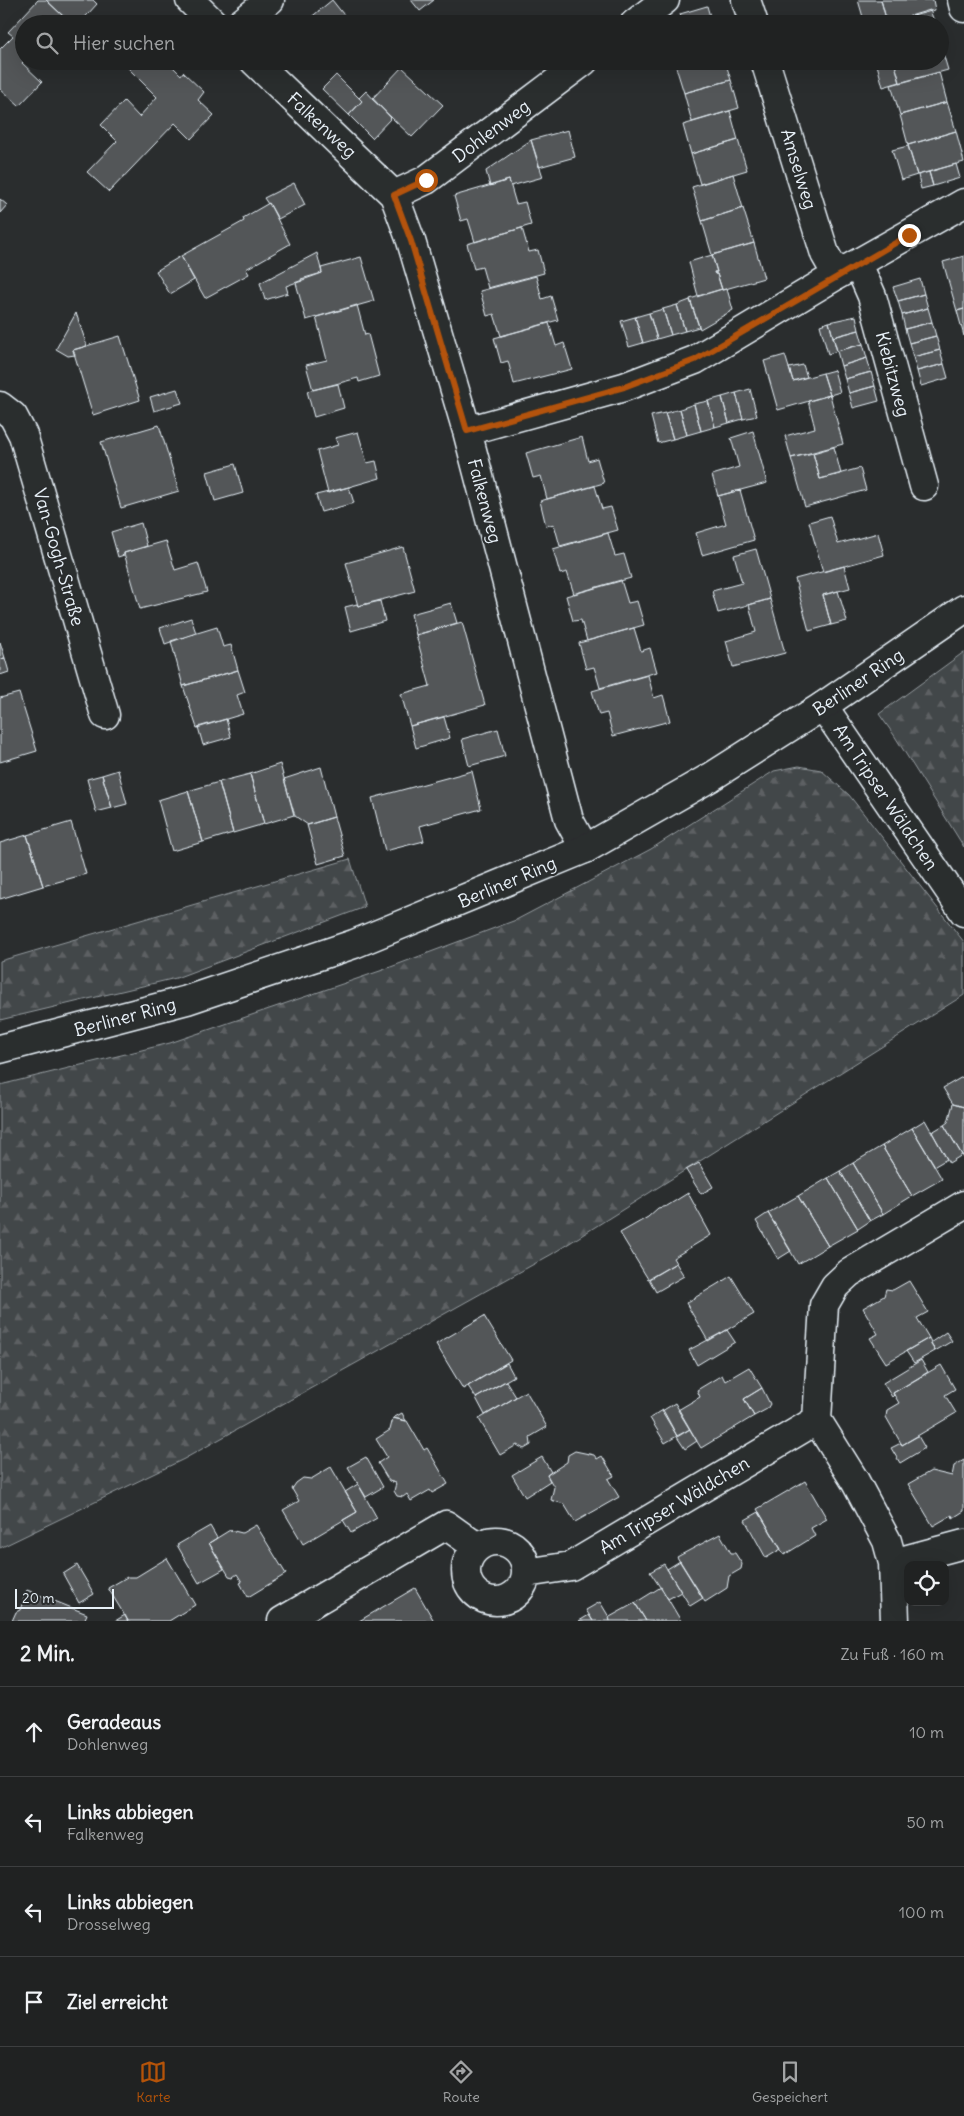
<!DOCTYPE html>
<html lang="de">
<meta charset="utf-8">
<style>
:root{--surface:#202222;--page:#282a2a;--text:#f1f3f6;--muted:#a2a4a5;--line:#3d3f40;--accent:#b45309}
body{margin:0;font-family:Delius,sans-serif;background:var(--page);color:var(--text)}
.controls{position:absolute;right:15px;bottom:15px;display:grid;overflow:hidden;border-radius:10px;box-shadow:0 5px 20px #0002}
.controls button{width:45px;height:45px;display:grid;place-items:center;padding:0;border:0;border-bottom:1px solid var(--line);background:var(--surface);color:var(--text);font:25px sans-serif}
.scale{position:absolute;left:15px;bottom:12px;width:99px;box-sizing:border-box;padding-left:5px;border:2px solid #e8f1f8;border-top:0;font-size:14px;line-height:18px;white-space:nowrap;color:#e8f1f8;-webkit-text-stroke:4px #2a2d2e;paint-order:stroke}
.stop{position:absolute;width:15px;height:15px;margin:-11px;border:4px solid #b45309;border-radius:50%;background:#fff}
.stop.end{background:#b45309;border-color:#fff;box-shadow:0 1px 5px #0008}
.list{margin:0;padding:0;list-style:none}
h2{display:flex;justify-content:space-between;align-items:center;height:65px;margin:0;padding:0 20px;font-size:21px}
h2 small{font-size:16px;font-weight:400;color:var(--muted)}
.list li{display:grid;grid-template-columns:32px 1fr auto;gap:15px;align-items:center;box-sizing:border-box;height:90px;padding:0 20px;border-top:1px solid var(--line)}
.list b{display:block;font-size:19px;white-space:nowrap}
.list p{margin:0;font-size:16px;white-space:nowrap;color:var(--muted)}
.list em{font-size:16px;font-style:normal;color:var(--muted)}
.icon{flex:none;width:28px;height:28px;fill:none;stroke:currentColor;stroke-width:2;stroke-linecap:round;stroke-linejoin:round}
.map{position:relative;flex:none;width:964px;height:1621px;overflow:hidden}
.search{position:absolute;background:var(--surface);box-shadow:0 5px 20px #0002;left:15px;right:15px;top:15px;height:55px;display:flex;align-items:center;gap:12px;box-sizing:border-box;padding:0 18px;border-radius:28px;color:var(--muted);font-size:19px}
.sheet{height:425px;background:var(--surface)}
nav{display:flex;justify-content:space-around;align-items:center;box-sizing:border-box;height:70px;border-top:1px solid var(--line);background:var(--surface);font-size:14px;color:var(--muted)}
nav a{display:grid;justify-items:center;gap:2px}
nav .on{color:var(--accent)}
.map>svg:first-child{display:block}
.forest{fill:url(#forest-firs);stroke:#959ca0}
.building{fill:#535759;stroke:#e8f1f8}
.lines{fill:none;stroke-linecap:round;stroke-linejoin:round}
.minor-casing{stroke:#e8f1f8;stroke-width:31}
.major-casing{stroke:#e8f1f8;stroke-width:31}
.minor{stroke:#2a2d2e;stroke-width:28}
.major{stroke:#2a2d2e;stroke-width:28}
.route{stroke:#b45309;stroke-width:6}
.labels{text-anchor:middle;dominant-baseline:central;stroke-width:4;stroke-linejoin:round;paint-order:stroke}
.street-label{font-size:18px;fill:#e8f1f8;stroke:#2a2d2e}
</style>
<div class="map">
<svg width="964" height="1621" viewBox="0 0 964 1621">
<defs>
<pattern id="forest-firs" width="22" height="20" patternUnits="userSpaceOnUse" patternTransform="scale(1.25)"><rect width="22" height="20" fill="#424648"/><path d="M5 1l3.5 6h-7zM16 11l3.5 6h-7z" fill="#5d6163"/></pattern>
</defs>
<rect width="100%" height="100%" fill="#2a2d2e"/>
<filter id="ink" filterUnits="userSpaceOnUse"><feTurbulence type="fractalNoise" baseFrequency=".02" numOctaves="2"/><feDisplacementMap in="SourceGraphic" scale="10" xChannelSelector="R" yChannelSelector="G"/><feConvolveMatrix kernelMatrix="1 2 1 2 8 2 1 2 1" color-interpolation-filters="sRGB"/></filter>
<g filter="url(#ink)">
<path class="forest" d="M 964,652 L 964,847 L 894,735 L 879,714 Z
M 799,766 L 821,770 L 849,795 L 964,942 L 964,995 L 552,1254 L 184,1459 L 0,1548 L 0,1085 L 170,1043 L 380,971 L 516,920 L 651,849 L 774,771 Z
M 350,859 L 365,907 L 176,978 L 0,1020 L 0,961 Z"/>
<path class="building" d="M 38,0 L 46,0 L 64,17 L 58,24 L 24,24 L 24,61 L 22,63 L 42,82 L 19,106 L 0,89 L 0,49 L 13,36 L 8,32 Z
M 46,0 L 93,0 L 97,4 L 79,24 L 72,24 Z
M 332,0 L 351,24 L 303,24 Z
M 411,0 L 434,0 L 420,11 Z
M 858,0 L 881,0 L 887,22 L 865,24 Z
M 881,0 L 933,0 L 935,10 L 887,23 Z
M 707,6 L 711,20 L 697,24 L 683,24 L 680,14 Z
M 930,10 L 935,24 L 883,24 L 887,23 Z
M 423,17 L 429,24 L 416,24 Z
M 713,19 L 714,24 L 697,24 Z
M 940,43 L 948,70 L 900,83 L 894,61 L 940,61 Z
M 121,61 L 167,61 L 181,75 L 183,72 L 204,92 L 198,100 L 214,115 L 191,139 L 175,123 L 109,192 L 87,172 L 117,141 L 101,125 L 124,101 L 139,117 L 157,97 Z
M 683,61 L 725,61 L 731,80 L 684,93 L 675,64 Z
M 876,61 L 894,61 L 900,82 L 883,87 Z
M 402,67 L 443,105 L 412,137 L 372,99 Z
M 939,72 L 947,102 L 900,115 L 891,85 Z
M 336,75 L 362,101 L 349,115 L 322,89 Z
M 731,80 L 739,108 L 692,122 L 684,93 Z
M 366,91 L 391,118 L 372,138 L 349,115 L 362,101 L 359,98 Z
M 947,102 L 956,131 L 908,145 L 900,115 Z
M 730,111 L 738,140 L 691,154 L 683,125 Z
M 568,130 L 575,157 L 539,167 L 531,140 Z
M 956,131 L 964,162 L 917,175 L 908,145 Z
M 531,140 L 543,177 L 511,186 L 509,180 L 490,186 L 486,171 Z
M 738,140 L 747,170 L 700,184 L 691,154 Z
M 908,146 L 917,175 L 901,180 L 892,150 Z
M 956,164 L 960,178 L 933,186 L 929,172 Z
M 929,172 L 933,186 L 921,189 L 918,175 Z
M 733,174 L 743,208 L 702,221 L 692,187 Z
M 509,180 L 516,204 L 525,202 L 531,225 L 475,242 L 468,219 L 461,221 L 454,196 Z
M 294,183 L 305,205 L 278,219 L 269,203 L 268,204 L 264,198 Z
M 0,199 L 7,205 L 0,213 Z
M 269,203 L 290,244 L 246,269 L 249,274 L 205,298 L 181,256 L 244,221 L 243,218 Z
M 743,208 L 754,243 L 712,255 L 702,221 Z
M 522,228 L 529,252 L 538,250 L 544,273 L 488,288 L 482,267 L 474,269 L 467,244 Z
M 754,243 L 764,278 L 722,290 L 717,274 L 715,274 L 714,272 L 717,272 L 712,255 Z
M 317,253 L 322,273 L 286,286 L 288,293 L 265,300 L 260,283 Z
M 712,255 L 717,272 L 714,272 L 715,274 L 717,274 L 722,289 L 698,296 L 689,262 Z
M 181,256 L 194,280 L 170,294 L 156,271 Z
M 964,256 L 964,309 L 957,311 L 943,262 Z
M 361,257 L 374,301 L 306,320 L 296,283 L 302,281 L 301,279 L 322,273 L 321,268 Z
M 536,276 L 542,299 L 551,296 L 558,320 L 501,336 L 494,314 L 487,316 L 480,291 Z
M 920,279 L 924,294 L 898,301 L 893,287 Z
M 722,289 L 722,290 L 727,289 L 733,310 L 700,329 L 690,299 Z
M 924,294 L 928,308 L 902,315 L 898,301 Z
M 690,300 L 699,327 L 685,331 L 677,305 Z
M 357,305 L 365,335 L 368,334 L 379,376 L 359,382 L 358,378 L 313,390 L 306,365 L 327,360 L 316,317 Z
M 677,305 L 685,331 L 671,335 L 663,309 Z
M 928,308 L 932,322 L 905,329 L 902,315 Z
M 663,309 L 671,335 L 657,339 L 649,313 Z
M 964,309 L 964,336 L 957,311 Z
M 76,313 L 87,346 L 73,350 L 75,355 L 68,356 L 56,349 Z
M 649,313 L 657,339 L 643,343 L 635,317 Z
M 856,316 L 859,330 L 833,337 L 829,322 Z
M 635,317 L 643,343 L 629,347 L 621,321 Z
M 829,322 L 837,351 L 828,354 L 820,325 Z
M 932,322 L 936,336 L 909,343 L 905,329 Z
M 549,323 L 556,346 L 564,343 L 572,369 L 514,384 L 508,361 L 501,363 L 494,338 Z
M 859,330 L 863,344 L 837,351 L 833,337 Z
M 120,336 L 140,400 L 93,415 L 73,350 Z
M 936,336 L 940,350 L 913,357 L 909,343 Z
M 863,344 L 867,358 L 841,366 L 837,351 Z
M 940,350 L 944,364 L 917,371 L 913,357 Z
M 785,355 L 793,381 L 823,373 L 830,395 L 778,410 L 764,361 Z
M 867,358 L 871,372 L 845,379 L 841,366 Z
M 944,364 L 948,378 L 921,386 L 917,371 Z
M 803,365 L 807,377 L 793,381 L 789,368 Z
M 834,370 L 840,392 L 830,395 L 823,373 Z
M 871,372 L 875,386 L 849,393 L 845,379 Z
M 338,384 L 344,408 L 314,417 L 307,391 Z
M 875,386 L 879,401 L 853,408 L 849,393 Z
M 177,389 L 182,403 L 154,411 L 150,397 Z
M 750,389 L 757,416 L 743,419 L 736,393 Z
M 736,393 L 743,419 L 729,423 L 722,397 Z
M 830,395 L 843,444 L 791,458 L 785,436 L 815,428 L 808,401 Z
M 722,397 L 729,423 L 715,427 L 708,401 Z
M 708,401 L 715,427 L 701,431 L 694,404 Z
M 694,404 L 701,431 L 687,435 L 680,409 Z
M 680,409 L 687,435 L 673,439 L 665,413 Z
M 665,413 L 673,439 L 658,443 L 651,416 Z
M 159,425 L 179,491 L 121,508 L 101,442 Z
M 753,431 L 767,483 L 718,496 L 712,475 L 739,467 L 731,438 Z
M 358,432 L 367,463 L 376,461 L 380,478 L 328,493 L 317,451 L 338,445 L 335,438 Z
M 582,437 L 588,461 L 597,458 L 604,483 L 547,499 L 541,476 L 533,478 L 526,453 Z
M 834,447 L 841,474 L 820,479 L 813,453 Z
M 813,453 L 820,479 L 860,468 L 866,490 L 805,507 L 791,458 Z
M 235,464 L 243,493 L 215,501 L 207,472 Z
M 595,486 L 602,509 L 611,507 L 618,530 L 560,546 L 554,524 L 546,526 L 540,501 Z
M 349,487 L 354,503 L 321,512 L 316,495 Z
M 740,490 L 754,540 L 702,555 L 696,533 L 726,524 L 718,496 Z
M 830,516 L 838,544 L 878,533 L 884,555 L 823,572 L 809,522 Z
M 141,523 L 147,546 L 124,553 L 124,555 L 118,557 L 111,532 Z
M 608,533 L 615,556 L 624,554 L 631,578 L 574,594 L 567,572 L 560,574 L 553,549 Z
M 166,541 L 175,570 L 198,563 L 207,592 L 140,609 L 124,553 Z
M 403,547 L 415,591 L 358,606 L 346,563 Z
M 756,549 L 770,599 L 718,613 L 712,591 L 742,583 L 734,555 Z
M 844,566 L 850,588 L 823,595 L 831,625 L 809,631 L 795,579 Z
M 621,580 L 628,603 L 637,601 L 644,625 L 587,641 L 581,620 L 573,621 L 566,596 Z
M 838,591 L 847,621 L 831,625 L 823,595 Z
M 770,599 L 785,653 L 733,667 L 726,641 L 756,632 L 749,605 Z
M 380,601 L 385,621 L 351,631 L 345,607 L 357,604 L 358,606 Z
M 451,603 L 457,623 L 416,635 L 411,614 Z
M 191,618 L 196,633 L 165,644 L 160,628 Z
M 462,622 L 485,705 L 410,726 L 401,694 L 430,686 L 416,635 Z
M 217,627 L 223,647 L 231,645 L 238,670 L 183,686 L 171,641 Z
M 634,628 L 641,651 L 650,648 L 657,672 L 600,688 L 594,667 L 586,669 L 579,643 Z
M 0,642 L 5,658 L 0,659 Z
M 5,658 L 9,672 L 0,675 L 0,659 Z
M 238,670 L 245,692 L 237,695 L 243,714 L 197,728 L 183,686 Z
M 648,675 L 654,698 L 663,695 L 670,721 L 613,736 L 607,713 L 599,715 L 592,691 Z
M 19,693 L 37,751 L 0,762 L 0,698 Z
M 444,717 L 450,738 L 416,748 L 410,726 Z
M 226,719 L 231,737 L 203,745 L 198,727 Z
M 498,729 L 505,756 L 469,766 L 462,739 Z
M 280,764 L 294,815 L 264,824 L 250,774 Z
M 321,767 L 334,817 L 308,825 L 295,816 L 284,779 Z
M 118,770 L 127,804 L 112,808 L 102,775 Z
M 472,771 L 481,809 L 420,826 L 424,841 L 385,851 L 372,798 Z
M 250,774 L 264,824 L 233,833 L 219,782 Z
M 102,775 L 112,808 L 96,812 L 87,779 Z
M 219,782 L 233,833 L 203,842 L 188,791 Z
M 188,791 L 203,842 L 172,851 L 158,800 Z
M 334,817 L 345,856 L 318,864 L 307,825 Z
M 71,822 L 86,874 L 43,886 L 27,835 Z
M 27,835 L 43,886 L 0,899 L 0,843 Z
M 964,1076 L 964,1107 L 953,1104 L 943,1088 Z
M 953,1104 L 964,1107 L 964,1158 L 944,1125 L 948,1122 Z
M 925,1120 L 947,1159 L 935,1166 L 912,1128 Z
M 944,1125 L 962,1155 L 949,1163 L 932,1132 Z
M 912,1128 L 942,1179 L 912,1196 L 882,1146 Z
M 882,1146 L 912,1196 L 883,1214 L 853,1163 Z
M 699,1163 L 713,1187 L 701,1194 L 686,1170 Z
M 853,1163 L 883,1214 L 870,1221 L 840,1171 Z
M 840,1171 L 870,1221 L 858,1229 L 828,1178 Z
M 828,1178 L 858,1229 L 828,1246 L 798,1196 Z
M 688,1193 L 711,1235 L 673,1258 L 676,1263 L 648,1279 L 620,1233 L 648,1217 L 658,1208 L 667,1206 Z
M 798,1196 L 828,1246 L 798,1264 L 768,1213 Z
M 768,1213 L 791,1251 L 778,1259 L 756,1221 Z
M 676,1263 L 684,1276 L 656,1292 L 649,1279 Z
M 731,1276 L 754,1314 L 708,1341 L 686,1303 Z
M 909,1281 L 928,1312 L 917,1318 L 929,1338 L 886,1363 L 870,1338 L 878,1334 L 863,1308 L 884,1296 L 886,1289 L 893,1290 Z
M 484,1316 L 511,1360 L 463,1389 L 436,1344 Z
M 727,1330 L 735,1342 L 697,1365 L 689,1350 Z
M 946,1332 L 952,1341 L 935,1351 L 930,1343 Z
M 929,1338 L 935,1351 L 914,1363 L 906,1351 Z
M 921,1360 L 928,1372 L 893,1393 L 894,1395 L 892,1397 L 883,1383 Z
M 507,1363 L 514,1376 L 476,1398 L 468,1386 Z
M 941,1365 L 955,1389 L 945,1395 L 956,1413 L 902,1445 L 886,1417 L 887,1410 L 899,1403 L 893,1393 Z
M 749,1367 L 762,1388 L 744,1399 L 754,1416 L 701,1448 L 678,1410 L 700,1397 L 697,1390 L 722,1375 L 725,1381 Z
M 506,1381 L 516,1397 L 485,1415 L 476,1398 Z
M 762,1388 L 770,1404 L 767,1409 L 754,1416 L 744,1399 Z
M 526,1391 L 547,1427 L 530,1437 L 531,1445 L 524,1449 L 517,1445 L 500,1455 L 479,1419 Z
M 675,1403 L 690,1429 L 677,1436 L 662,1411 Z
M 663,1410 L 677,1436 L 665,1443 L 650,1418 Z
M 402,1413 L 406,1421 L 393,1418 Z
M 393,1418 L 407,1421 L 424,1450 L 427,1448 L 448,1484 L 432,1493 L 430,1490 L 411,1501 L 407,1494 L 403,1497 L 397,1496 L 394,1491 L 396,1483 L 389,1481 L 378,1463 L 387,1457 L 376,1439 L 390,1430 Z
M 690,1429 L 697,1441 L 685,1449 L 677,1437 Z
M 918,1436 L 925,1448 L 900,1463 L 891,1448 L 901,1443 L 902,1445 Z
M 575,1451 L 594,1455 L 597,1459 L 602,1456 L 614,1476 L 608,1479 L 619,1497 L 575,1522 L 564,1504 L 551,1500 L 554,1487 L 547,1475 L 567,1462 L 568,1455 Z
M 366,1457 L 383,1487 L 366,1497 L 348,1467 Z
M 542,1457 L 551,1472 L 547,1475 L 550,1481 L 525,1497 L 512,1475 Z
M 964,1460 L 964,1511 L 953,1518 L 952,1515 L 933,1526 L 908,1484 L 931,1471 L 952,1476 L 954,1466 Z
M 331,1467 L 357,1512 L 303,1544 L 283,1510 L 299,1501 L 292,1489 L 296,1483 L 303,1478 L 311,1479 Z
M 805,1481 L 827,1519 L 811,1528 L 815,1536 L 784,1555 L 757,1509 Z
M 358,1484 L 377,1518 L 351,1533 L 343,1520 L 357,1512 L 345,1492 Z
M 759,1512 L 781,1549 L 766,1558 L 745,1520 Z
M 256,1525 L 286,1574 L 248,1597 L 240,1583 L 242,1582 L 237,1574 L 233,1577 L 229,1576 L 209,1543 L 230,1530 L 242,1533 Z
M 210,1526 L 217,1538 L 209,1543 L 224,1569 L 199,1583 L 177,1545 Z
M 720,1534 L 731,1553 L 735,1553 L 742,1564 L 741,1569 L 729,1576 L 727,1588 L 705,1602 L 677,1557 Z
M 167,1558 L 195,1605 L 169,1621 L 128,1621 L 108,1588 L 127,1577 L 136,1577 Z
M 680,1561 L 703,1598 L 690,1606 L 667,1569 Z
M 664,1564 L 681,1592 L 668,1599 L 650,1572 Z
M 77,1565 L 94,1594 L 79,1603 L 63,1574 Z
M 661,1587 L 668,1599 L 681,1621 L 646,1621 L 635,1603 Z
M 415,1588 L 434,1621 L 359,1621 Z
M 27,1590 L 87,1614 L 84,1621 L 12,1621 L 16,1612 L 20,1610 Z
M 600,1602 L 609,1617 L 610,1621 L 593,1621 L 586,1610 Z
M 635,1603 L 646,1621 L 610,1621 L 608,1618 Z
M 125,1615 L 128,1621 L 115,1621 Z
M 589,1615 L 593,1621 L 579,1621 Z"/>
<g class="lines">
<g class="minor-casing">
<path id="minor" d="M 190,0 L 214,24
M 746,0 L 754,24
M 962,0 L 964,8
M 240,24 L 270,0
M 634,24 L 665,0
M 254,61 L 394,195 L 411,241 L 467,431 L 569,820 L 585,849
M 765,61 L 825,254 L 837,275
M 394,195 L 426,180 L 584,61
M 858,264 L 872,296 L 924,486
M 0,406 L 13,416 L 23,435 L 105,715
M 467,431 L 624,387 L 695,360 L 837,275 L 964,203
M 823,706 L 964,912
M466 1571a30 30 0 1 1 60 0a30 30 0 1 1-60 0Z
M 893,1563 L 964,1544
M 526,1573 L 571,1566 L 817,1420
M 282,1621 L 446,1525 L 477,1547
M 895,1621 L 893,1563 L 887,1541 L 855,1481 L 817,1420 L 824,1305 L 835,1286 L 849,1273 L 964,1205"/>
</g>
<g class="major-casing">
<path id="major" d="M 0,1049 L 187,1000 L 354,944 L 585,849 L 711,777 L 823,706 L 964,609"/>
</g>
<use href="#minor" class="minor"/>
<use href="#major" class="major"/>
</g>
</g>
<g class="lines" filter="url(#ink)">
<path class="route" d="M 426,180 L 394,195 L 411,241 L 467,431 L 624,387 L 695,360 L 909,235"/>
</g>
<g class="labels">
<g class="street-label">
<text transform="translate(322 125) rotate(43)">Falkenweg</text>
<text transform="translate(491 131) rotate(-37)">Dohlenweg</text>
<text transform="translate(799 169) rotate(73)">Amselweg</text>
<text transform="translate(893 374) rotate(75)">Kiebitzweg</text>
<text transform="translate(485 501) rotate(75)">Falkenweg</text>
<text transform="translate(59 557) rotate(74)">Van-Gogh-Straße</text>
<text transform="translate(858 682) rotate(-34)">Berliner Ring</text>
<text transform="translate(886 797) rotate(56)">Am Tripser Wäldchen</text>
<text transform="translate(507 882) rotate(-23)">Berliner Ring</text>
<text transform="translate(125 1017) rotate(-15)">Berliner Ring</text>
<text transform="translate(674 1505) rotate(-31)">Am Tripser Wäldchen</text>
</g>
</g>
</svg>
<div class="controls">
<button><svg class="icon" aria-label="locate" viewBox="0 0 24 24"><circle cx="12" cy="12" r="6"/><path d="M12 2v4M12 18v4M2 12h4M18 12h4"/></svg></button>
</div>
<div class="scale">20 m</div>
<div class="stop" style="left:426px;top:180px"></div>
<div class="stop end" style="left:909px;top:235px"></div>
<div class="search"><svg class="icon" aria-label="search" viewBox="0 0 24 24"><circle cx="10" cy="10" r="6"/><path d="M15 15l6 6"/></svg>Hier suchen</div>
</div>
<section class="sheet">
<h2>2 Min.<small>Zu Fuß · 160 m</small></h2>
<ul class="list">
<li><svg class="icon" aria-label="ahead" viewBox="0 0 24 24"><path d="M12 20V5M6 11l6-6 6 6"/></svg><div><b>Geradeaus</b><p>Dohlenweg</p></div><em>10 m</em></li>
<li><svg class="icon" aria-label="left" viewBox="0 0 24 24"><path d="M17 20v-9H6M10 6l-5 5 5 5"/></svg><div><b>Links abbiegen</b><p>Falkenweg</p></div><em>50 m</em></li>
<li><svg class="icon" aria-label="left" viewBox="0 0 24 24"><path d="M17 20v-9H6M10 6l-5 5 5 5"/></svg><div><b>Links abbiegen</b><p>Drosselweg</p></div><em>100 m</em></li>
<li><svg class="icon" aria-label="arrive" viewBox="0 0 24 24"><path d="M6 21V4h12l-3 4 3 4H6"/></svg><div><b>Ziel erreicht</b></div></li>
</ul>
</section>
<nav>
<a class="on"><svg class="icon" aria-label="map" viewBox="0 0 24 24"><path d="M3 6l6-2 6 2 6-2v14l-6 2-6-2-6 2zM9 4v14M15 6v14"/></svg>Karte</a>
<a><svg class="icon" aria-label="directions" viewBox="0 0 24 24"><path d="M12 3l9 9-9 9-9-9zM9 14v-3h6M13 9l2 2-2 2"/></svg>Route</a>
<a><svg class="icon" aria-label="saved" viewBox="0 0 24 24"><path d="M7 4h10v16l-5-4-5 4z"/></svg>Gespeichert</a>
</nav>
